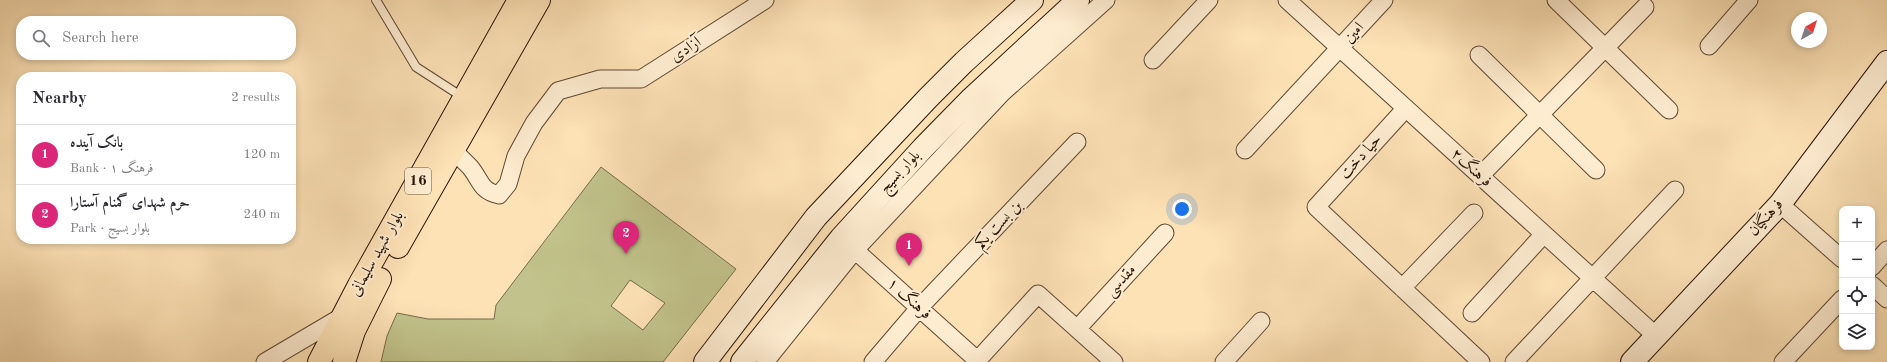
<!DOCTYPE html>
<meta charset="utf-8">
<style>
:root{--surface:#fff;--page:#f7f7f7;--text:#2b2b33;--muted:#7c7c81;--line:#e1e1e2;--accent:#db2777}
body{margin:0;font-family:"Old Standard TT",Amiri,serif;background:var(--page);color:var(--text)}
.controls{position:absolute;right:12px;bottom:12px;display:grid;overflow:hidden;border-radius:8px;box-shadow:0 2px 6px #0003}
.controls button{width:36px;height:36px;display:grid;place-items:center;padding:0;border:0;border-bottom:1px solid var(--line);background:var(--surface);color:var(--text);font:20px sans-serif}
.compass{position:absolute;left:1791px;top:12px;width:36px;height:36px;border-radius:50%;background:var(--surface);box-shadow:0 2px 6px #0003;rotate:39deg}
.you{position:absolute;left:1182px;top:209px;width:14px;height:14px;margin:-10px;border:3px solid #fff;border-radius:50%;background:#1a73e8;box-shadow:0 0 0 6px #1a73e833}
.badge{display:grid;place-items:center;width:26px;height:26px;border-radius:50%;background:var(--accent);color:#fff;font-size:13px;font-weight:700}
.pin{position:absolute;translate:-50% -33px;filter:drop-shadow(0 1px 2px #0008)}
.pin::after{content:'';position:absolute;top:21px;width:14px;height:12px;background:inherit;clip-path:polygon(0 0,100% 0,50% 100%)}
.list{margin:0;padding:0;list-style:none}
h2{display:flex;justify-content:space-between;align-items:center;height:52px;margin:0;padding:0 16px;font-size:17px}
h2 small{font-size:13px;font-weight:400;color:var(--muted)}
.list li{display:grid;grid-template-columns:26px 1fr auto;gap:12px;align-items:center;box-sizing:border-box;height:60px;padding:0 16px;border-top:1px solid var(--line)}
.list b{display:block;font-size:15px;white-space:nowrap}
.list p{margin:0;font-size:13px;white-space:nowrap;color:var(--muted)}
.list em{font-size:13px;font-style:normal;color:var(--muted)}
.icon{flex:none;width:22px;height:22px;fill:none;stroke:currentColor;stroke-width:2;stroke-linecap:round;stroke-linejoin:round}
.map{position:relative;flex:none;width:1887px;height:362px;overflow:hidden}
.search{position:absolute;background:var(--surface);box-shadow:0 2px 6px #0003;left:16px;top:16px;width:280px;height:44px;display:flex;align-items:center;gap:10px;box-sizing:border-box;padding:0 14px;border-radius:16px;color:var(--muted);font-size:15px}
.panel{position:absolute;background:var(--surface);box-shadow:0 2px 6px #0003;left:16px;top:72px;width:280px;height:172px;border-radius:16px}
.map>svg:first-child{display:block}
.green{fill:#c2c38c;stroke:#756c4a;fill-rule:evenodd}
.lines{fill:none;stroke-linecap:round;stroke-linejoin:round}
.lane-casing{stroke:#5d4833;stroke-width:10}
.street-casing{stroke:#5d4833;stroke-width:19}
.secondary-casing{stroke:#281407;stroke-width:24}
.highway-casing{stroke:#281407;stroke-width:24}
.lane{stroke:#feecd0;stroke-width:8}
.street{stroke:#feecd0;stroke-width:17}
.secondary{stroke:#feecd0;stroke-width:22}
.highway{stroke:#fde2b6;stroke-width:22}
.labels{text-anchor:middle;dominant-baseline:central;stroke-width:4;stroke-linejoin:round;paint-order:stroke}
.shield{fill:#feecd0;stroke:#685543;stroke-width:1}
.shield-label{font-size:15px;font-weight:bold;fill:#281407}
.street-label{font-size:16px;fill:#281407;stroke:#feecd0}
</style>
<div class="map">
<svg width="1887" height="362" viewBox="0 0 1887 362">
<rect width="100%" height="100%" fill="#fde2b6"/>
<filter id="stains"><feTurbulence type="fractalNoise" baseFrequency=".005" numOctaves="4"/><feColorMatrix values="0 0 0 0 .2 0 0 0 0 .09 0 0 0 0 .02 0 0 0 .5 -.17"/></filter>
<radialGradient id="worn" r=".72"><stop offset=".6" stop-color="#630" stop-opacity="0"/><stop offset="1" stop-color="#630" stop-opacity=".3"/></radialGradient>
<path class="green" d="M 601,167 L 736,269 L 663,362 L 381,362 L 387,336 L 397,313 L 428,319 L 494,319 L 496,305 ZM 630,280 L 665,303 L 643,330 L 611,306 Z"/>
<g class="lines">
<g class="lane-casing">
<path id="lane" d="M 376,0 L 416,67 L 464,98"/>
</g>
<g class="street-casing">
<path id="street" d="M 1287,0 L 1655,335
M 1556,0 L 1669,110
M 1709,46 L 1749,0
M 1479,55 L 1596,170
M 1153,60 L 1209,0
M 1406,108 L 1316,207 L 1481,362
M 1245,150 L 1384,0
M 454,151 C 459,156 465,162 470,167 C 481,180 480,191 499,195 L 508,184 L 516,156 L 534,123 L 558,91 L 600,79 L 641,79 L 765,0
M 1480,176 L 1645,7
M 1780,204 L 1842,259
M 847,243 L 977,360
M 1872,267 L 1887,250
M 1872,285 L 1887,299
M 1402,288 L 1474,213
M 1472,313 L 1544,234
M 1077,329 L 1165,233
M 265,362 L 343,316
M 765,362 L 855,250 L 1002,93 L 1106,0
M 873,362 L 920,307 L 1077,142
M 976,362 L 1038,294 L 1114,362
M 1224,362 L 1261,321
M 1514,362 L 1675,190
M 1783,362 L 1842,299"/>
</g>
<g class="secondary-casing">
<path id="secondary" d="M 705,362 L 816,217 L 928,98 L 964,62 L 1032,0
M 742,362 L 841,238 L 923,148 L 972,98 L 1078,0
M 1632,362 L 1780,204 L 1887,62"/>
</g>
<g class="highway-casing">
<path id="highway" d="M 398,247 L 539,0
M 319,362 L 359,285 L 519,0
M 344,362 L 354,331 L 380,279"/>
</g>
<use href="#lane" class="lane"/>
<use href="#street" class="street"/>
<use href="#secondary" class="secondary"/>
<use href="#highway" class="highway"/>
</g>
<g class="labels">
<rect class="shield" x="405" y="168" width="26" height="26" rx="3"/>
<g class="shield-label">
<text x="418" y="181">16</text>
</g>
<g class="street-label">
<text transform="translate(1354 33) rotate(-48)">امین</text>
<text transform="translate(686 50) rotate(-33)">آزادی</text>
<text transform="translate(1361 157) rotate(-48)">حیا دخت</text>
<text transform="translate(1471 168) rotate(42)">فرهنگ۲</text>
<text transform="translate(900 172) rotate(-47)">بلوار بسیج</text>
<text transform="translate(1766 218) rotate(-48)">فرهنگیان</text>
<text transform="translate(999 225) rotate(-46)">بن بست یکم</text>
<text transform="translate(377 254) rotate(-61)">بلوار شهید سلیمانی</text>
<text transform="translate(1121 281) rotate(-48)">مقدسی</text>
<text transform="translate(909 299) rotate(42)">فرهنگ ۱</text>
</g>
</g>
<rect width="100%" height="100%" filter="url(#stains)"/>
<rect width="100%" height="100%" fill="url(#worn)"/>
</svg>
<div class="controls">
<button>+</button>
<button>−</button>
<button><svg class="icon" aria-label="locate" viewBox="0 0 24 24"><circle cx="12" cy="12" r="6"/><path d="M12 2v4M12 18v4M2 12h4M18 12h4"/></svg></button>
<button><svg class="icon" aria-label="layers" viewBox="0 0 24 24"><path d="M12 4l9 5-9 5-9-5zM3 14l9 5 9-5"/></svg></button>
</div>
<svg class="compass" viewBox="-18 -18 36 36"><path d="M0-13l5 13h-10z" fill="#e53935"/><path d="M0 13l5-13h-10z" fill="#7c7c81"/></svg>
<div class="you"></div>
<div class="pin badge" style="left:909px;top:266px">1</div>
<div class="pin badge" style="left:626px;top:254px">2</div>
<div class="search"><svg class="icon" aria-label="search" viewBox="0 0 24 24"><circle cx="10" cy="10" r="6"/><path d="M15 15l6 6"/></svg>Search here</div>
<section class="panel">
<h2>Nearby<small>2 results</small></h2>
<ul class="list">
<li><span class="badge">1</span><div><b>بانک آینده</b><p>Bank · فرهنگ ۱</p></div><em>120 m</em></li>
<li><span class="badge">2</span><div><b>حرم شهدای گمنام آستارا</b><p>Park · بلوار بسیج</p></div><em>240 m</em></li>
</ul>
</section>
</div>
